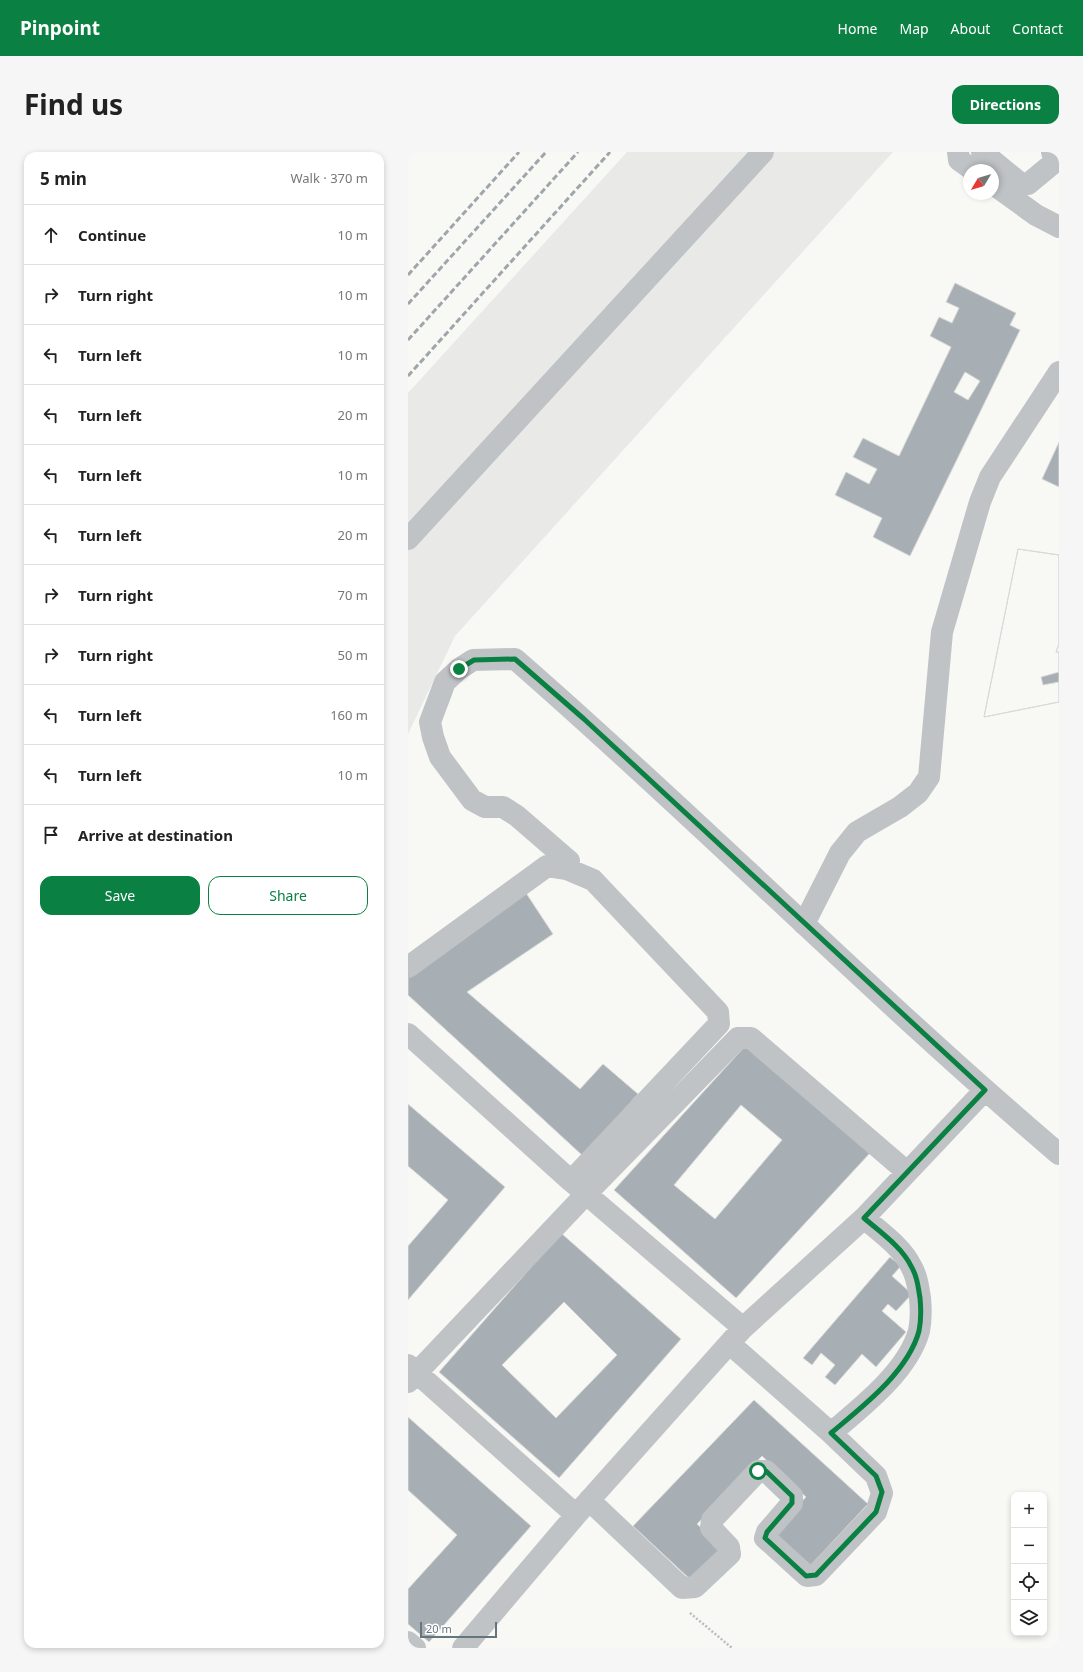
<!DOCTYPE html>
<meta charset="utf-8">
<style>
:root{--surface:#fff;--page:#f6f6f6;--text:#222;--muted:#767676;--line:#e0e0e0;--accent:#0b8043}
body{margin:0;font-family:"Noto Sans",sans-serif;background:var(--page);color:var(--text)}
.controls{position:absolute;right:12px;bottom:12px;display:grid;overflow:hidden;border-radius:8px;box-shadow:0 2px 6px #0003}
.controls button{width:36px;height:36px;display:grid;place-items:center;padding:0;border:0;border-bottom:1px solid var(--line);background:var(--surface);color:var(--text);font:20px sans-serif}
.compass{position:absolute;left:555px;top:12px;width:36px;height:36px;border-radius:50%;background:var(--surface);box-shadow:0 2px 6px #0003;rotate:232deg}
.scale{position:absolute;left:12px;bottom:10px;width:77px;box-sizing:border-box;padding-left:4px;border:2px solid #65757e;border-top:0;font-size:11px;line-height:14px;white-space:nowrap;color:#65757e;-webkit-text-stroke:3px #fff;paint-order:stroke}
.stop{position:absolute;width:12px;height:12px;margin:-9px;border:3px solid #0b8043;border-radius:50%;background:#fff}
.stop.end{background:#0b8043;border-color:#fff;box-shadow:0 1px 4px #0008}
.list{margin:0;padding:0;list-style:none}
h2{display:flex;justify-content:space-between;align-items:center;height:52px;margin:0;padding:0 16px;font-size:17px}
h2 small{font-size:13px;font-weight:400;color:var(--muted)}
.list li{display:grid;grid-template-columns:26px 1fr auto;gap:12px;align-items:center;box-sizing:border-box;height:60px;padding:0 16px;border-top:1px solid var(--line)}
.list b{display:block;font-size:15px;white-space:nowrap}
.list em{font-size:13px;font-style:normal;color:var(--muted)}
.actions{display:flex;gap:8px;padding:12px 16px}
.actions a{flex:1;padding:9px 0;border:1px solid var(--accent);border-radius:12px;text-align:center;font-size:14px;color:var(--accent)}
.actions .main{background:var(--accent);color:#fff}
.icon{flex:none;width:22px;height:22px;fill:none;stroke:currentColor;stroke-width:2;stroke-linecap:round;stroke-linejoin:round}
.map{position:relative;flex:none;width:651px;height:1496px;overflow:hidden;border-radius:12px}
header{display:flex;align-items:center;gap:24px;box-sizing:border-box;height:56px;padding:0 20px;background:var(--accent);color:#fff}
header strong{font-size:19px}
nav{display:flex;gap:22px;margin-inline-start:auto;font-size:14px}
.intro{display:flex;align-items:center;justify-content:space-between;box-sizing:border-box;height:96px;padding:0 24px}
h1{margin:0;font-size:28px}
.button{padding:10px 18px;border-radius:12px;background:var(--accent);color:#fff;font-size:14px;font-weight:700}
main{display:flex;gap:24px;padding:0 24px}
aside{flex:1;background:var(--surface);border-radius:12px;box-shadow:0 2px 6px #0003}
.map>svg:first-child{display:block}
.built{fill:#e9e9e8}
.building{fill:#a7afb4;stroke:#d9d9d8;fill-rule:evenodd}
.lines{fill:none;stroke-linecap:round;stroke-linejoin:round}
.path{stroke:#b9bcbe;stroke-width:2.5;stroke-dasharray:2 2;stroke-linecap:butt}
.minor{stroke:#bfc3c6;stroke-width:22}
.rail{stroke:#9fa6ab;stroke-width:3;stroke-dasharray:6 3;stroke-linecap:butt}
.route{stroke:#0b8043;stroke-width:5}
</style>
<header>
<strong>Pinpoint</strong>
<nav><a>Home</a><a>Map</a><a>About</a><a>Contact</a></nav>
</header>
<div class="intro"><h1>Find us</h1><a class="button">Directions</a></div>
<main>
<aside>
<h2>5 min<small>Walk · 370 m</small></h2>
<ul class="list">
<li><svg class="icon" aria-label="ahead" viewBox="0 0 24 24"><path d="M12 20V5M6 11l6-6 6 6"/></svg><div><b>Continue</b></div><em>10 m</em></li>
<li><svg class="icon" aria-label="right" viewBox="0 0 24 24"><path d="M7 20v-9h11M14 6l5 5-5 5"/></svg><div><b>Turn right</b></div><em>10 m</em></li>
<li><svg class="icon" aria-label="left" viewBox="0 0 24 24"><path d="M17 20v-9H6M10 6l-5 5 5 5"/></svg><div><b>Turn left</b></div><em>10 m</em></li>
<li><svg class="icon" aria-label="left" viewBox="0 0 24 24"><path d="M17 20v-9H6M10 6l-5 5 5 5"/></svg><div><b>Turn left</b></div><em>20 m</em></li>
<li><svg class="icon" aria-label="left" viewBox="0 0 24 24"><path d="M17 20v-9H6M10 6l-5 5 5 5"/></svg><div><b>Turn left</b></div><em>10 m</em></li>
<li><svg class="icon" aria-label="left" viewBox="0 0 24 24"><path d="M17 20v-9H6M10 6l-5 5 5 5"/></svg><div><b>Turn left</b></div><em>20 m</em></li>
<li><svg class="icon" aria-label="right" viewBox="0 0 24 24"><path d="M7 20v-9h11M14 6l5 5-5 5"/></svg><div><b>Turn right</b></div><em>70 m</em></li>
<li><svg class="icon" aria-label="right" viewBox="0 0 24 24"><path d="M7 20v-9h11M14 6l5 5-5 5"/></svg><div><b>Turn right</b></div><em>50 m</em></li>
<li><svg class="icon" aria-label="left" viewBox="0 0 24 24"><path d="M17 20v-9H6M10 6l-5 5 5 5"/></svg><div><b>Turn left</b></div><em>160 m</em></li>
<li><svg class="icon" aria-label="left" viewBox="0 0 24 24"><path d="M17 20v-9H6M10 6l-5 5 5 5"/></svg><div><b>Turn left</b></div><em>10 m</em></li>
<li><svg class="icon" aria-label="arrive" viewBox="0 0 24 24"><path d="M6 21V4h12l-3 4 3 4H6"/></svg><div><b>Arrive at destination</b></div></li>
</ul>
<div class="actions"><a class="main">Save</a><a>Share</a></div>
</aside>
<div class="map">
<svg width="651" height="1496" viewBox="0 0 651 1496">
<rect width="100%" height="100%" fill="#f8f8f5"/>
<path class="built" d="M 219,0 L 485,0 L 47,484 L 0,582 L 0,241 Z"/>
<path class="building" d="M 547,131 L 608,161 L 602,173 L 612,178 L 502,404 L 465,385 L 474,366 L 427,343 L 438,320 L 461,332 L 469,317 L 445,305 L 455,286 L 491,304 L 543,195 L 522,184 L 531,165 L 544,171 L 551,156 L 538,150 ZM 557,220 L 572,229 L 560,248 L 546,240 Z
M 651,290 L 651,335 L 634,327 Z
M 610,397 L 651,403 L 651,492 L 648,500 L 651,500 L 651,520 L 633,525 L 635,533 L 651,530 L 651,550 L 576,565 Z
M 610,397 L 651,403 L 651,492 L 648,500 L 651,500 L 651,550 L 576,565 Z
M 116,738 L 145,782 L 59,840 L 172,937 L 195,912 L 230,942 L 175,1004 L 0,843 L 0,824 Z
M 338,893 L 462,1001 L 328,1146 L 206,1038 ZM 333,953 L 374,988 L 307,1067 L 266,1033 Z
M 0,952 L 97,1035 L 0,1148 L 0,1094 L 40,1048 L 0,1014 Z
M 153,1081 L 273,1187 L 151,1326 L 31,1220 ZM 156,1150 L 209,1203 L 148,1266 L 94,1213 Z
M 482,1105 L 493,1114 L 484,1124 L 504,1142 L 488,1159 L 480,1152 L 474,1159 L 498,1180 L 468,1215 L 454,1202 L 427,1233 L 417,1225 L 427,1213 L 413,1201 L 404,1213 L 395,1206 Z
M 346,1248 L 460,1352 L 401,1415 L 365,1380 L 398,1345 L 354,1304 L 289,1372 L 316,1397 L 285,1430 L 225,1374 Z
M 0,1265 L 123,1374 L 21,1490 L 0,1472 L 0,1437 L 49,1383 L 0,1338 Z"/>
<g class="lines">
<path class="path" d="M 282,1461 L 324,1496"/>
<path class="minor" d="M 550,0 L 551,8 L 565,18
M 574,0 L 612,31 L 620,32 L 643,13 L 646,6 L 644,0
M 585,32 L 628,63 L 651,75
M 0,387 L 355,0
M 161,709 L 109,664 L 95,655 L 77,655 L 64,648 L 32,605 L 25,585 L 22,570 L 37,530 L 51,517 L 65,508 L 107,507 C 292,668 464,843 651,1002
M 396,772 L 432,701 L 449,680 L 492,655 L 510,641 L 521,625 L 534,480 L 572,350 L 582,325 L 651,220
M 0,815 L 139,714 L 159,717 L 185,728 L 310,860 L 311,872 L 163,1029
M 0,882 L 163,1029 L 335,1176
M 0,1213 L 168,1363
M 0,1230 L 178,1042 L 330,886 L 343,886 L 499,1020
M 423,1281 C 454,1255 500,1219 511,1179 C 513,1169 513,1156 512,1146 C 510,1134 509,1124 503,1114 C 494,1095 472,1080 456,1066
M 181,1348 L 274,1436 L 287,1435 L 322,1402 L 321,1395 L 303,1376 L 304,1368 L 350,1319 L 358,1319 L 384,1344 L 384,1351 L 359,1380 L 357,1386 L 399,1424 L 408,1423 L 468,1360 L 474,1341 L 468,1324 L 423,1281 L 322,1192
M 0,1490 L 7,1496
M 55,1496 L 168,1363 L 335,1176 L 456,1066 L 577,938"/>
<path class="rail" d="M 0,123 L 111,0
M 0,152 L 138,0
M 0,188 L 170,0
M 0,224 L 202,0"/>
</g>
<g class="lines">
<path class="route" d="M 51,517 L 66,508 L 107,507 L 176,567 L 577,938 L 456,1066 C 472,1080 494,1095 503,1114 C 509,1124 510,1134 512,1146 C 513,1156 513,1169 511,1179 C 500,1220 454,1255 423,1281 L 468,1324 L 474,1340 L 468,1360 L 408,1423 L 398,1424 L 357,1386 L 359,1380 L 384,1351 L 384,1344 L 358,1319 L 350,1319"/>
</g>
</svg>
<div class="controls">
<button>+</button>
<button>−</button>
<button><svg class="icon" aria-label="locate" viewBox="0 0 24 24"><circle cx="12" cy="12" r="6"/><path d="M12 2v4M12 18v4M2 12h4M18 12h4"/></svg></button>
<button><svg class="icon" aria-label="layers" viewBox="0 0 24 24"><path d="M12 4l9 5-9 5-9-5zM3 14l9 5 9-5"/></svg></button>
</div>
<svg class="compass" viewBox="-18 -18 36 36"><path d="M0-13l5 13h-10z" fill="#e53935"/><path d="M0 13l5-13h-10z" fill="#767676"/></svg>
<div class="scale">20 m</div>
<div class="stop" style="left:350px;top:1319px"></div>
<div class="stop end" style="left:51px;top:517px"></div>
</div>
</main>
